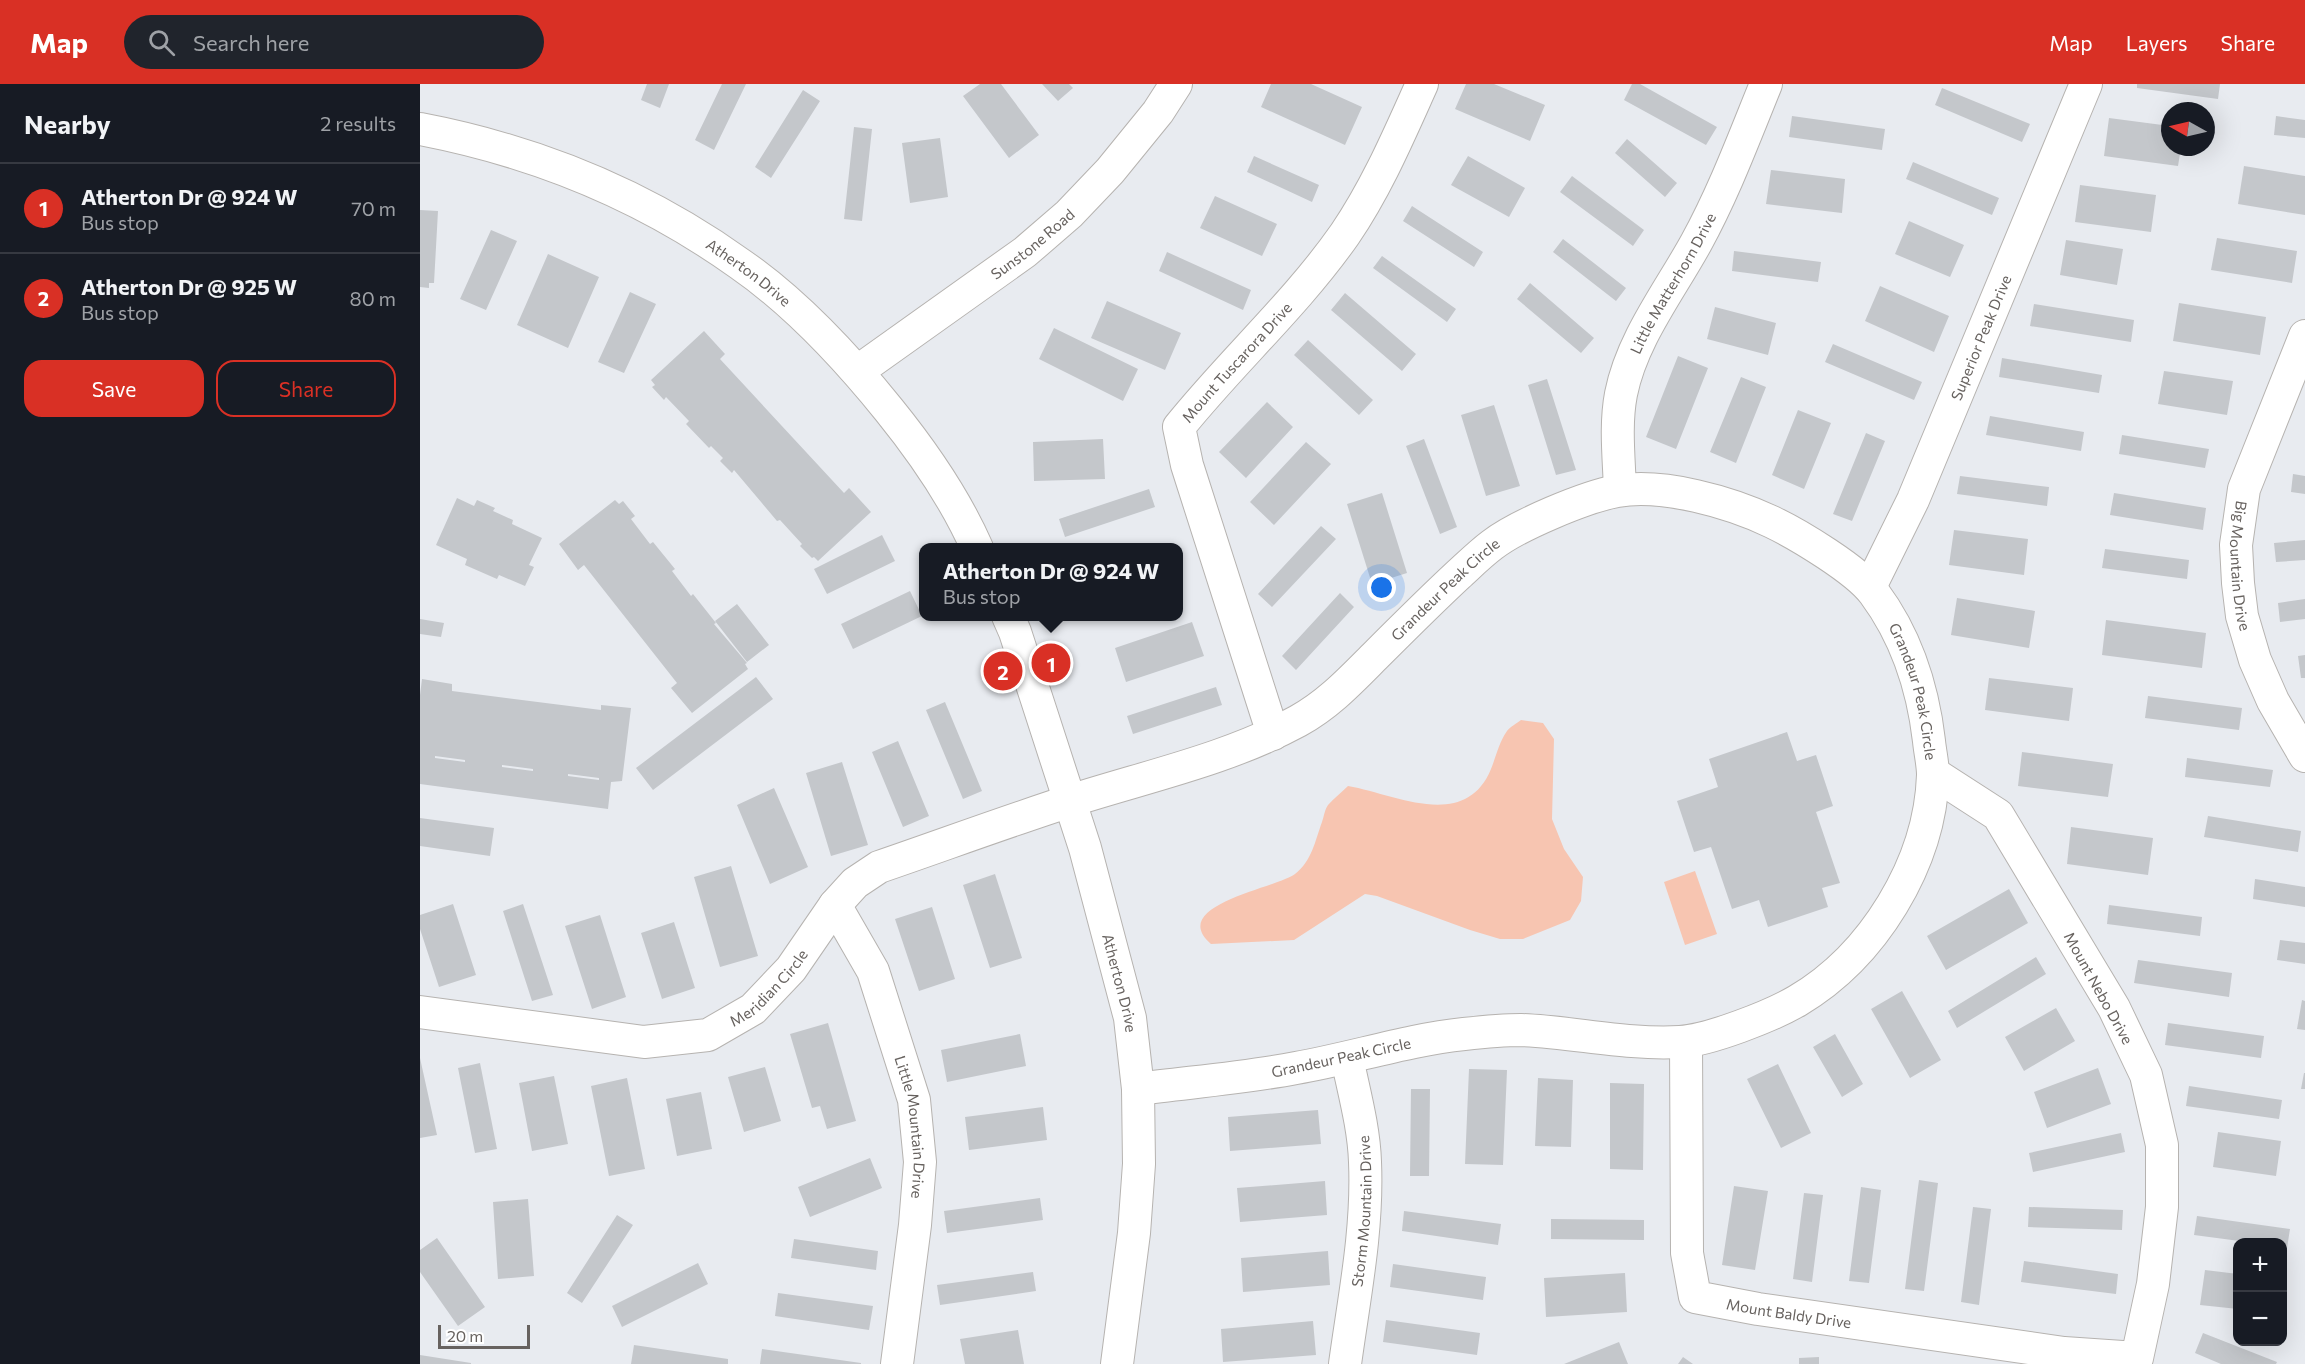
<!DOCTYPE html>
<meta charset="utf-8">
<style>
:root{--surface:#171b24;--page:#20242c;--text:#f1f3f6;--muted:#9ea1a6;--line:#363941;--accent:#d93025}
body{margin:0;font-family:Commissioner,sans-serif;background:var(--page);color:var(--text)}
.controls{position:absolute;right:18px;bottom:18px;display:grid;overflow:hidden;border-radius:12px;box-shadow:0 6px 24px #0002}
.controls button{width:54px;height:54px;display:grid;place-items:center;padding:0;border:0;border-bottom:2px solid var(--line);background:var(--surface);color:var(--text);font:30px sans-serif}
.compass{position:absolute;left:1741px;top:18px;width:54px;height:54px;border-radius:50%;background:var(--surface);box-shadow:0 6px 24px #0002;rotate:278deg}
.scale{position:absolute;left:18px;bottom:15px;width:92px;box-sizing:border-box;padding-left:6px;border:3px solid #67625f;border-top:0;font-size:16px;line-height:21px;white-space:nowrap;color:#67625f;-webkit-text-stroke:4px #fff;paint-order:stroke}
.you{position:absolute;left:962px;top:504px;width:21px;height:21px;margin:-15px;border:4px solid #fff;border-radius:50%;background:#1a73e8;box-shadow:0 0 0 9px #1a73e833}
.badge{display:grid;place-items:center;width:39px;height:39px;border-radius:50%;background:var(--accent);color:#fff;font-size:20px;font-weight:700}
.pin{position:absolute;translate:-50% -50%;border:3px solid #fff;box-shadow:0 2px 6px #0006}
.popup{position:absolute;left:499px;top:459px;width:264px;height:78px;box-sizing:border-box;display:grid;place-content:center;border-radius:12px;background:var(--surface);filter:drop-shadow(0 2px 4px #0005);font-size:20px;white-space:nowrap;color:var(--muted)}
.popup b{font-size:22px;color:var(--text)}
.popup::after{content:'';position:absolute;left:50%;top:100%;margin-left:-12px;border:12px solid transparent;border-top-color:var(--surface)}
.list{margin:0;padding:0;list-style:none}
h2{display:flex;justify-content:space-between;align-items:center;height:78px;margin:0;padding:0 24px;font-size:26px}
h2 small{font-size:20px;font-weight:400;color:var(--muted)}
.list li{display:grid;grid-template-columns:39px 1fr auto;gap:18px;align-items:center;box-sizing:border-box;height:90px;padding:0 24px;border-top:2px solid var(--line)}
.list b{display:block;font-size:22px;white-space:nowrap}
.list p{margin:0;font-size:20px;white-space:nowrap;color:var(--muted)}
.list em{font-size:20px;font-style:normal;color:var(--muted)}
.actions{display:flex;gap:12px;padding:18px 24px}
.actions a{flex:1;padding:14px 0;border:2px solid var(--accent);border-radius:18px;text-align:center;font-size:21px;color:var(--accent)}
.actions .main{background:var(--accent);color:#fff}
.icon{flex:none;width:33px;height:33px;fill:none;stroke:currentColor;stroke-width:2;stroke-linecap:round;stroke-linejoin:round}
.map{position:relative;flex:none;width:1885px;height:1280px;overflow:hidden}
header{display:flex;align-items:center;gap:36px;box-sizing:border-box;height:84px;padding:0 30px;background:var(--accent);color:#fff}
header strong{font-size:28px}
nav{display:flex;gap:33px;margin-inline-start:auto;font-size:21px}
.search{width:420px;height:54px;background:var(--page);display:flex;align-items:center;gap:15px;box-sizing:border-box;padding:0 21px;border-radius:33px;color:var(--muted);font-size:22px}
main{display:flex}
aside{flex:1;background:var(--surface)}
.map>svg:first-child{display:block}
.water{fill:#f7c5b1}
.building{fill:#c4c7cb;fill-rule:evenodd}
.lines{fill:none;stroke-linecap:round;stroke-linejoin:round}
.minor-casing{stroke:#b6b3b0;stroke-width:34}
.minor{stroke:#fff;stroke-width:32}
.labels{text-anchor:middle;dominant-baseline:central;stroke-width:5;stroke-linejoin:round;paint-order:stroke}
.street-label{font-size:15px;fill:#67625f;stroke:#fff}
</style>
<header>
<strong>Map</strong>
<div class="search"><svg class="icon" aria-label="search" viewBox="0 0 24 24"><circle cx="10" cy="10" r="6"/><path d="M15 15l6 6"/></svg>Search here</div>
<nav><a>Map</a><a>Layers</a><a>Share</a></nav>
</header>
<main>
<aside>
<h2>Nearby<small>2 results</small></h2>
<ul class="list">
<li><span class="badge">1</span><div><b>Atherton Dr @ 924 W</b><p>Bus stop</p></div><em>70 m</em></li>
<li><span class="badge">2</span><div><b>Atherton Dr @ 925 W</b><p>Bus stop</p></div><em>80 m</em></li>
</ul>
<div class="actions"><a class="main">Save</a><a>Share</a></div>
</aside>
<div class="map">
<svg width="1885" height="1280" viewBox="0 0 1885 1280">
<rect width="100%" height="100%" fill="#e8ebf0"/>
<path class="water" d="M 1101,636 L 1123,639 L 1134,655 L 1132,735 L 1144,765 L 1163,793 L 1161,817 L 1150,836 L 1103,855 L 1080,855 L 1050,846 L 957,812 L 945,810 L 874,856 L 791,860 C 746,821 857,804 875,790 C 892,777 895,757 902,738 C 904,732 905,725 908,721 C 914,714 922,708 928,702 C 975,710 1045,748 1071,685 C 1076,673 1079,658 1087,647 C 1090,643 1097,639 1101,636 Z
M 1275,787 L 1297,850 L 1265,861 L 1244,798 Z"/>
<path class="building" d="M 227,0 L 249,0 L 240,24 L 221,16 Z
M 302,0 L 326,0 L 294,66 L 275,56 Z
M 560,0 L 581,0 L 619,51 L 589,74 L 543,12 Z
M 622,0 L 649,0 L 653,4 L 638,17 Z
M 851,0 L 891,0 L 942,23 L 925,61 L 841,23 Z
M 1046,0 L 1074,0 L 1125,21 L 1110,57 L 1035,25 Z
M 1212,0 L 1220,0 L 1297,43 L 1286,61 L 1204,16 Z
M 1717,0 L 1800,0 L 1798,15 L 1717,4 Z
M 1522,4 L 1610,40 L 1602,58 L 1515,21 Z
M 383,6 L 400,17 L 351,94 L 335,83 Z
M 1372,32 L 1465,45 L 1462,66 L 1369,53 Z
M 1856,32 L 1885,36 L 1885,54 L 1854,51 Z
M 1689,34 L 1750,42 L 1750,63 L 1761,63 L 1758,82 L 1684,72 Z
M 434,43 L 452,45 L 442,137 L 424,135 Z
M 520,54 L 528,113 L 490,119 L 482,59 Z
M 1207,55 L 1257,99 L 1245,113 L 1195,69 Z
M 834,72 L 899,101 L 892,118 L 827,88 Z
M 1048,72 L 1105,104 L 1089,133 L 1031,101 Z
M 1493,78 L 1579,114 L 1572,131 L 1486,95 Z
M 1824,82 L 1885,92 L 1885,131 L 1818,120 Z
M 1351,86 L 1425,95 L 1422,129 L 1346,120 Z
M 1152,92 L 1224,146 L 1213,162 L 1140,108 Z
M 1660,101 L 1736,111 L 1731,148 L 1655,138 Z
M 795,112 L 857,140 L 842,172 L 780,144 Z
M 992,122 L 1063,168 L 1054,183 L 983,137 Z
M 0,126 L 18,127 L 14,199 L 9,199 L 9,204 L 0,203 Z
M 1489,137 L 1544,161 L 1530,193 L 1475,170 Z
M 71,146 L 97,157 L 66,226 L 40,215 Z
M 1797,154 L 1877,167 L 1872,199 L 1791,186 Z
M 1143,155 L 1206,204 L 1196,217 L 1133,168 Z
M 1646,156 L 1703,165 L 1697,201 L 1640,191 Z
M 1314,167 L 1401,178 L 1398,198 L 1312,187 Z
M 747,168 L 831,206 L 823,226 L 739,187 Z
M 128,170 L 179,193 L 148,264 L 97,241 Z
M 962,172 L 1036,225 L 1027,238 L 953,184 Z
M 1110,199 L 1174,254 L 1161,269 L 1097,215 Z
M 1460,202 L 1529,232 L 1514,268 L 1445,237 Z
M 210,208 L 236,220 L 204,289 L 178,278 Z
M 925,209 L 996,270 L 982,287 L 911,226 Z
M 687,217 L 761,249 L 745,286 L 671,254 Z
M 1759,219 L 1846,233 L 1840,271 L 1753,257 Z
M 1614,220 L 1714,236 L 1711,258 L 1610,242 Z
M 1295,223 L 1356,239 L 1348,271 L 1287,255 Z
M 634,244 L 718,285 L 703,317 L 619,275 Z
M 284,247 L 305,270 L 300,275 L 424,409 L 429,404 L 451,428 L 398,477 L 394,473 L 392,474 L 380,462 L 382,460 L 360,436 L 357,437 L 314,386 L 312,389 L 300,377 L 303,374 L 291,362 L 289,364 L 266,340 L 269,337 L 246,313 L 244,316 L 232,303 L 235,301 L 231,296 Z
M 888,256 L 953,316 L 939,331 L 874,271 Z
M 1413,260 L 1502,298 L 1494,316 L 1405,278 Z
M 1258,272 L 1288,284 L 1256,365 L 1226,353 Z
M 1582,274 L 1682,291 L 1679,309 L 1579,293 Z
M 1744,287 L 1813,297 L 1807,331 L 1738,320 Z
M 1321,293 L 1346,303 L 1316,379 L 1290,368 Z
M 1127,295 L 1156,386 L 1136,391 L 1108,301 Z
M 847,318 L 873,343 L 826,394 L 799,368 Z
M 1074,321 L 1100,402 L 1066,412 L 1041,331 Z
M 1378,326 L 1411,339 L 1384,405 L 1352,391 Z
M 1570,332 L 1664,348 L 1661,367 L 1566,351 Z
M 1446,349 L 1465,357 L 1432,437 L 1413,430 Z
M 1702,351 L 1789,365 L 1785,384 L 1699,370 Z
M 683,355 L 685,395 L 614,397 L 613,358 Z
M 1004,355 L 1037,443 L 1020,450 L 986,362 Z
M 886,358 L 911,380 L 854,441 L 830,418 Z
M 1873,390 L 1885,392 L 1885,410 L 1871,408 Z
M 1540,392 L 1629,403 L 1627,422 L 1537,410 Z
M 729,405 L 735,423 L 645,453 L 639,435 Z
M 962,409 L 987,489 L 952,500 L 927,420 Z
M 1694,409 L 1786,424 L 1783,446 L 1690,431 Z
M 37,414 L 54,422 L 57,416 L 75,424 L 73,427 L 93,436 L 92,440 L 122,454 L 109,481 L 114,483 L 105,502 L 79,491 L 77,495 L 45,481 L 47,475 L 16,461 Z
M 195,416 L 199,420 L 203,417 L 215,432 L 211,435 L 230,460 L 233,458 L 255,485 L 252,487 L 271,512 L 273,510 L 296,539 L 294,540 L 327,579 L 325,580 L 328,585 L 272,629 L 251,604 L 257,599 L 164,481 L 158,486 L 139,460 Z
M 901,442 L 916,455 L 852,523 L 838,510 Z
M 1534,446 L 1608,455 L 1604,491 L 1529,481 Z
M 462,451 L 475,477 L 407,510 L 394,485 Z
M 1885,456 L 1885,476 L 1856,478 L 1854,459 Z
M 1685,465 L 1769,476 L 1767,495 L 1682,484 Z
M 490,507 L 502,532 L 433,565 L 421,540 Z
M 920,509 L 934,523 L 876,586 L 862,572 Z
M 1537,514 L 1615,527 L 1609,564 L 1531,551 Z
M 1885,515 L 1885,535 L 1860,538 L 1858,519 Z
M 317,520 L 349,561 L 327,578 L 295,537 Z
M 0,535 L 24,539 L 21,553 L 0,550 Z
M 1686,536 L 1786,549 L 1782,584 L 1682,571 Z
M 772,538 L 784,572 L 706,598 L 695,564 Z
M 1885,571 L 1885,594 L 1881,594 L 1878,572 Z
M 336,593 L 353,615 L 233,706 L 216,684 Z
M 1569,594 L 1653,604 L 1649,637 L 1565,626 Z
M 2,595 L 32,600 L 32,607 L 181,626 L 181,621 L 211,624 L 202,697 L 191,698 L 188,725 L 0,700 L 0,611 ZM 15,672 L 45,676 L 45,678 L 15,674 ZM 82,681 L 113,685 L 113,687 L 82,683 ZM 148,690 L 179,694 L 179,696 L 148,692 Z
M 796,603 L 802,621 L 713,650 L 707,632 Z
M 1728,612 L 1822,624 L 1819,646 L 1725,634 Z
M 525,618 L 562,707 L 543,715 L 506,626 Z
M 1367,648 L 1377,677 L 1396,671 L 1413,722 L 1396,728 L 1420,799 L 1402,804 L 1408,823 L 1348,843 L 1339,816 L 1312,825 L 1291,763 L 1274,768 L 1257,717 L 1298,703 L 1289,675 Z
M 478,657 L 509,732 L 483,743 L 452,668 Z
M 1602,668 L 1693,680 L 1688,713 L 1598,702 Z
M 1767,674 L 1853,686 L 1850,703 L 1765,693 Z
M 422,678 L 448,761 L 411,772 L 386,689 Z
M 354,704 L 388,783 L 350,800 L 317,721 Z
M 1788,732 L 1881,747 L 1878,768 L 1784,753 Z
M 0,734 L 74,744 L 70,772 L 0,762 Z
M 1651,743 L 1733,754 L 1728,791 L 1647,780 Z
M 311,782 L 338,872 L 300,883 L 274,793 Z
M 575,790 L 602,874 L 570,884 L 543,801 Z
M 1835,795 L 1885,803 L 1885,823 L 1833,815 Z
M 1589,805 L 1608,839 L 1526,886 L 1507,852 Z
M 33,820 L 56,891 L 19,903 L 0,845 L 0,831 Z
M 103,820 L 133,911 L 112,917 L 83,827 Z
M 1689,821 L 1782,833 L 1780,852 L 1687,840 Z
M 512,823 L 535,895 L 499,907 L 475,835 Z
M 180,831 L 206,913 L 172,925 L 145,842 Z
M 254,838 L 275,904 L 242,915 L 221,849 Z
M 1860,856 L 1885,859 L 1885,880 L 1857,876 Z
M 1616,873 L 1626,890 L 1537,944 L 1528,927 Z
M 1718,876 L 1812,889 L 1809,913 L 1714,899 Z
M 1482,907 L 1521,976 L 1490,994 L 1451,925 Z
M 1882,916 L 1885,917 L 1885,946 L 1877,945 Z
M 1636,924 L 1655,957 L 1604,987 L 1585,953 Z
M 408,939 L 436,1037 L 407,1045 L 400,1022 L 392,1024 L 370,950 Z
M 1748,939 L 1844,952 L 1841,974 L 1745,961 Z
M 600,950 L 606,982 L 527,998 L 521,966 Z
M 1415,950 L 1443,1000 L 1422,1013 L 1393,963 Z
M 0,974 L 17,1051 L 0,1054 Z
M 60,979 L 77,1065 L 55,1069 L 38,984 Z
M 1358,980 L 1391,1049 L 1361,1064 L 1327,995 Z
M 345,983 L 361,1037 L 324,1048 L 308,993 Z
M 1678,984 L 1691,1020 L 1627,1044 L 1614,1008 Z
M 1049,985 L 1087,986 L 1083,1081 L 1045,1080 Z
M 1884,989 L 1885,989 L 1885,1005 L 1881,1005 Z
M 134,992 L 148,1060 L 112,1067 L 99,999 Z
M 207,994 L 225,1085 L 189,1092 L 171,1002 Z
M 1118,994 L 1153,996 L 1151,1063 L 1115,1062 Z
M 1190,999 L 1224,1000 L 1223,1086 L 1190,1085 Z
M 1769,1002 L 1862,1016 L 1859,1035 L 1766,1022 Z
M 991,1005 L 1010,1005 L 1009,1092 L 990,1092 Z
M 281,1008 L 292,1065 L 257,1072 L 246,1015 Z
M 623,1023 L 627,1056 L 549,1066 L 545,1033 Z
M 898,1026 L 901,1060 L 810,1067 L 808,1033 Z
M 1798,1048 L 1861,1057 L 1856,1092 L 1793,1083 Z
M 1701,1049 L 1705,1068 L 1613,1088 L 1609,1069 Z
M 450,1074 L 462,1104 L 390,1133 L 378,1103 Z
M 1499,1096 L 1518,1099 L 1504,1207 L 1485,1205 Z
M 905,1097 L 907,1131 L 820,1138 L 817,1104 Z
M 1314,1102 L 1348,1107 L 1335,1186 L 1302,1181 Z
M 1441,1103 L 1461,1106 L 1449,1199 L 1429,1197 Z
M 1384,1109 L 1403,1111 L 1392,1198 L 1373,1195 Z
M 620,1114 L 623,1136 L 527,1149 L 524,1127 Z
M 108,1115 L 114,1192 L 78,1195 L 73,1118 Z
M 1553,1123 L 1571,1125 L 1559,1221 L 1541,1218 Z
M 1609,1123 L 1703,1126 L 1702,1146 L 1608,1143 Z
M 984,1127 L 1081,1140 L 1078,1161 L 982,1147 Z
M 197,1131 L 213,1141 L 162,1219 L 147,1209 Z
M 1777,1132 L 1870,1145 L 1867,1164 L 1862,1163 L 1862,1158 L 1827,1158 L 1774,1151 Z
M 1131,1135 L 1224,1136 L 1224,1156 L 1131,1155 Z
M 17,1154 L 65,1223 L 38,1242 L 0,1188 L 0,1166 Z
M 374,1155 L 458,1167 L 456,1186 L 371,1174 Z
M 908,1167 L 910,1201 L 823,1208 L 821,1174 Z
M 1604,1177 L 1698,1190 L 1696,1210 L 1601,1198 Z
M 278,1179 L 288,1200 L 202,1243 L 192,1222 Z
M 973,1180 L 1066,1193 L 1063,1216 L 970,1203 Z
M 1785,1186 L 1818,1190 L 1818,1225 L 1780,1221 Z
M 613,1188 L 616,1207 L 520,1221 L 517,1201 Z
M 1205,1189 L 1207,1228 L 1126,1233 L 1124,1194 Z
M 358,1209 L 453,1222 L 449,1246 L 355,1232 Z
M 966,1236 L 1060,1249 L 1057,1271 L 963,1258 Z
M 893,1237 L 896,1271 L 803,1278 L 801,1245 Z
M 598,1246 L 604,1280 L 545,1280 L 540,1255 Z
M 1783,1249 L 1857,1278 L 1856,1280 L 1801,1280 L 1775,1269 Z
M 1199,1258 L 1208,1280 L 1144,1280 Z
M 214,1261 L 308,1275 L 308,1280 L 211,1280 Z
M 342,1265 L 441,1279 L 441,1280 L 340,1280 Z
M 0,1271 L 51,1279 L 51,1280 L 0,1280 Z
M 1263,1273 L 1273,1280 L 1258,1280 Z
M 1399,1273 L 1399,1280 L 1379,1280 L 1379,1274 Z"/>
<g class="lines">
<g class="minor-casing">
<g id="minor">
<path id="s1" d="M 0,45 C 115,67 225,112 320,180 C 375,218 427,274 469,326 C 503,368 535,414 557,464"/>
<path id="s2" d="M 1885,252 L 1824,405 L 1816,461 L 1818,499 L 1822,532 L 1835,576 L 1853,617 L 1885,672"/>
<path id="s3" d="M 438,287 L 605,168 L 649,130 L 690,87 L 738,28 L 756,0"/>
<path id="s4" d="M 1200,406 C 1199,375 1195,341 1201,310 C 1212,255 1249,208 1276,159 C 1304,108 1324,54 1346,0"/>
<path id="s5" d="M 1450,503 L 1493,416 L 1666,0"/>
<path id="s6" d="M 588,532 L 595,548 L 665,764 L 710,934 L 718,1005 L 719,1080 L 714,1149 L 697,1280"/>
<path id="s7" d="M 853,650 L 767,381 L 759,343 C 812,277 876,220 925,150 C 957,103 979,51 1002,0"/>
<path id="s8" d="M 415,821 L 453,887 L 494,1016 L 500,1078 L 495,1141 L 477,1280"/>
<path id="s9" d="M 0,928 L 224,958 L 288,951 L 333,925 L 371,885 L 415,821 L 435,799 L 459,783 C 523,761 588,737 653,716 C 728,692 808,675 878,637 C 909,620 932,595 956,571 C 983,544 1010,517 1038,491 C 1049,481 1060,470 1072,461 C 1098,441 1165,413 1197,407 C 1243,399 1310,418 1352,438 C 1379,451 1437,486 1454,509 C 1486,552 1503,605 1509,657 C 1510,668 1513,680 1513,691 C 1510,780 1453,872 1377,917 C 1351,932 1290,956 1260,958 C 1206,961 1154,948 1101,946 C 1082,946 1062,948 1044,950 C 987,956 933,974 876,984 C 824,994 771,998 718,1005"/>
<path id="s10" d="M 1266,958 L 1267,1169 L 1275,1213 L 1338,1225 L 1644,1269 L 1717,1274 L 1733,1200 L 1742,1123 L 1742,1061 L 1726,991 L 1694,924 L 1578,731 L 1513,689"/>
<path id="s11" d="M 925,1280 C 934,1214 948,1146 945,1078 C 944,1044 934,1008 927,974"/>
</g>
</g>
<use href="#minor" class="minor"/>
</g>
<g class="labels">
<g class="street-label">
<text stroke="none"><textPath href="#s3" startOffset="216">Sunstone Road</textPath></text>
<text stroke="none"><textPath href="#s1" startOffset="362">Atherton Drive</textPath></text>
<text stroke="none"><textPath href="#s4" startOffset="219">Little Matterhorn Drive</textPath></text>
<text stroke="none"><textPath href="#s5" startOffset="273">Superior Peak Drive</textPath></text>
<text stroke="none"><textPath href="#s7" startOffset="408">Mount Tuscarora Drive</textPath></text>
<text stroke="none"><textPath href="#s2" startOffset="242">Big Mountain Drive</textPath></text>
<text stroke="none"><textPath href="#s9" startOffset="1176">Grandeur Peak Circle</textPath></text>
<text stroke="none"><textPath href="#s9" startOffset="1770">Grandeur Peak Circle</textPath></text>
<text stroke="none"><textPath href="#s6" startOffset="384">Atherton Drive</textPath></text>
<text stroke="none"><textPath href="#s9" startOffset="368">Meridian Circle</textPath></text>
<text transform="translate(1679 904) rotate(61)">Mount Nebo Drive</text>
<text transform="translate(921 973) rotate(-12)">Grandeur Peak Circle</text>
<text stroke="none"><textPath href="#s8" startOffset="238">Little Mountain Drive</textPath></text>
<text stroke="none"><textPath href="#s11" startOffset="154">Storm Mountain Drive</textPath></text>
<text stroke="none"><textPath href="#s10" startOffset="351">Mount Baldy Drive</textPath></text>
</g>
</g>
</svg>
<div class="controls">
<button>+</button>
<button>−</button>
</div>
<svg class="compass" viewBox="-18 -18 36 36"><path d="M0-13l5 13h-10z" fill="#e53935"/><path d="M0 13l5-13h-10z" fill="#9ea1a6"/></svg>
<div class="scale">20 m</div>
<div class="you"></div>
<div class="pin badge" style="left:631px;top:579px">1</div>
<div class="popup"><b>Atherton Dr @ 924 W</b>Bus stop</div>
<div class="pin badge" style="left:583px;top:587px">2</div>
</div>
</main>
